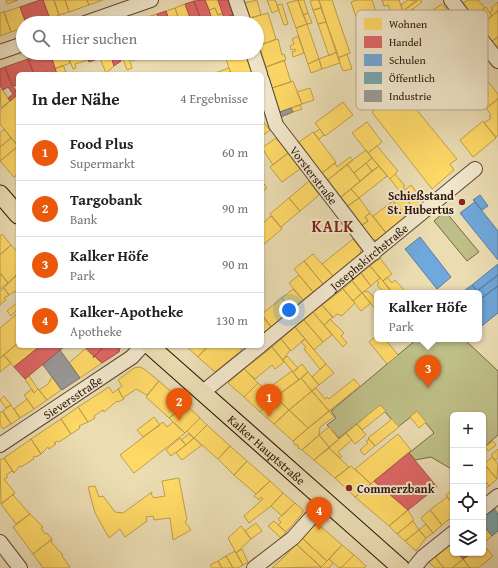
<!DOCTYPE html>
<html lang="de">
<meta charset="utf-8">
<style>
:root{--surface:#fff;--page:#f6f6f6;--text:#202124;--muted:#757577;--line:#e0e0e0;--accent:#ea580c}
body{margin:0;font-family:"Gentium Book Plus",serif;background:var(--page);color:var(--text)}
.controls{position:absolute;right:12px;bottom:12px;display:grid;overflow:hidden;border-radius:6px;box-shadow:0 1px 3px #0004}
.controls button{width:36px;height:36px;display:grid;place-items:center;padding:0;border:0;border-bottom:1px solid var(--line);background:var(--surface);color:var(--text);font:20px sans-serif}
.you{position:absolute;left:289px;top:310px;width:14px;height:14px;margin:-10px;border:3px solid #fff;border-radius:50%;background:#1a73e8;box-shadow:0 0 0 6px #1a73e833}
.badge{display:grid;place-items:center;width:26px;height:26px;border-radius:50%;background:var(--accent);color:#fff;font-size:13px;font-weight:700}
.pin{position:absolute;translate:-50% -33px;filter:drop-shadow(0 1px 2px #0008)}
.pin::after{content:'';position:absolute;top:21px;width:14px;height:12px;background:inherit;clip-path:polygon(0 0,100% 0,50% 100%)}
.popup{position:absolute;left:374px;top:290px;width:108px;height:52px;box-sizing:border-box;display:grid;place-content:center;border-radius:6px;background:var(--surface);filter:drop-shadow(0 1px 3px #0005);font-size:13px;white-space:nowrap;color:var(--muted)}
.popup b{font-size:15px;color:var(--text)}
.popup::after{content:'';position:absolute;left:50%;top:100%;margin-left:-8px;border:8px solid transparent;border-top-color:var(--surface)}
.list{margin:0;padding:0;list-style:none}
h2{display:flex;justify-content:space-between;align-items:center;height:52px;margin:0;padding:0 16px;font-size:17px}
h2 small{font-size:13px;font-weight:400;color:var(--muted)}
.list li{display:grid;grid-template-columns:26px 1fr auto;gap:12px;align-items:center;box-sizing:border-box;height:56px;padding:0 16px;border-top:1px solid var(--line)}
.list b{display:block;font-size:15px;white-space:nowrap}
.list p{margin:0;font-size:13px;white-space:nowrap;color:var(--muted)}
.list em{font-size:13px;font-style:normal;color:var(--muted)}
.icon{flex:none;width:22px;height:22px;fill:none;stroke:currentColor;stroke-width:2;stroke-linecap:round;stroke-linejoin:round}
.map{position:relative;flex:none;width:498px;height:568px;overflow:hidden}
.search{position:absolute;background:var(--surface);box-shadow:0 1px 3px #0004;left:16px;top:16px;width:248px;height:44px;display:flex;align-items:center;gap:10px;box-sizing:border-box;padding:0 14px;border-radius:22px;color:var(--muted);font-size:15px}
.panel{position:absolute;background:var(--surface);box-shadow:0 1px 3px #0004;left:16px;top:72px;width:248px;height:276px;border-radius:6px}
.map>svg:first-child{display:block}
.green{fill:#bebe87;stroke:#746948}
.homes{fill:#ffd966;stroke:#bf9e4a}
.shops{fill:#e06666;stroke:#aa4d4a}
.schools{fill:#6fa8dc;stroke:#5b7c9d}
.public{fill:#76a5af;stroke:#607a7e}
.industry{fill:#999;stroke:#78716e}
.lines{fill:none;stroke-linecap:round;stroke-linejoin:round}
.minor-casing{stroke:#5b4634;stroke-width:16}
.major-casing{stroke:#2b140a;stroke-width:19}
.minor{stroke:#f2e8cd;stroke-width:14}
.major{stroke:#ebdcb2;stroke-width:17}
.poi-dot{fill:#8f2418;stroke:#f2e8cd;stroke-width:1.5}
.labels{text-anchor:middle;dominant-baseline:central;stroke-width:4;stroke-linejoin:round;paint-order:stroke}
.street-label{font-size:12px;fill:#2b140a;stroke:#f2e8cd}
.poi-label{font-size:12px;font-weight:bold;fill:#2b140a;stroke:#f2e8cd;text-anchor:end}
.district-label{font-size:16px;font-weight:bold;letter-spacing:1px;fill:#7a1f14;stroke:#f2e8cd}
.key{fill:#f2e8cd;stroke:#b6a892;stroke-width:1}
.key-label{font-size:11px;fill:#2b140a}
</style>
<div class="map">
<svg width="498" height="568" viewBox="0 0 498 568">
<rect width="100%" height="100%" fill="#ebdcb2"/>
<filter id="stains"><feTurbulence type="fractalNoise" baseFrequency=".005" numOctaves="4"/><feColorMatrix values="0 0 0 0 .2 0 0 0 0 .09 0 0 0 0 .02 0 0 0 .5 -.17"/></filter>
<radialGradient id="worn" r=".72"><stop offset=".6" stop-color="#630" stop-opacity="0"/><stop offset="1" stop-color="#630" stop-opacity=".3"/></radialGradient>
<path class="green" d="M 408,28 L 420,46 L 414,50 L 395,44 L 397,39 Z
M 445,211 L 479,252 L 467,261 L 434,221 Z
M 417,339 L 464,339 L 498,371 L 498,435 L 483,448 L 483,415 L 453,415 L 453,470 L 431,457 L 415,460 L 409,453 L 434,433 L 417,412 L 398,427 L 380,406 L 339,438 L 327,425 L 336,418 L 331,411 Z"/>
<path class="homes" d="M 6,0 L 18,0 L 7,4 Z
M 43,0 L 54,0 L 59,15 L 50,19 Z
M 54,0 L 65,0 L 69,12 L 59,15 Z
M 65,0 L 87,0 L 89,5 L 69,12 Z
M 87,0 L 103,0 L 89,5 Z
M 205,0 L 218,0 L 223,13 L 218,15 L 215,8 L 209,10 Z
M 257,0 L 261,15 L 250,18 L 245,3 Z
M 267,0 L 275,0 L 279,10 L 272,13 Z
M 298,0 L 304,0 L 308,13 L 303,15 Z
M 298,0 L 307,24 L 296,28 L 287,3 Z
M 314,0 L 319,0 L 321,8 L 313,10 L 310,1 Z
M 319,0 L 332,0 L 350,53 L 338,58 Z
M 357,0 L 372,0 L 386,41 L 366,47 L 351,2 Z
M 382,0 L 399,0 L 408,25 L 402,28 L 398,17 L 393,18 L 388,5 L 384,6 Z
M 408,0 L 417,1 L 403,11 L 401,5 Z
M 421,0 L 422,2 L 413,9 L 404,13 L 403,11 L 417,0 Z
M 468,0 L 478,0 L 485,8 L 474,17 L 463,3 Z
M 498,2 L 498,11 L 492,16 L 490,12 L 493,10 L 491,8 Z
M 185,4 L 192,23 L 180,23 L 175,8 Z
M 282,4 L 288,24 L 284,25 L 277,5 Z
M 442,4 L 450,13 L 416,37 L 408,26 Z
M 20,7 L 26,23 L 23,23 L 23,28 L 11,32 L 4,12 Z
M 486,7 L 492,16 L 480,25 L 474,17 Z
M 175,8 L 180,23 L 170,23 L 166,11 Z
M 215,8 L 218,15 L 223,13 L 226,23 L 213,23 L 209,10 Z
M 321,8 L 326,22 L 318,24 L 313,10 Z
M 413,9 L 416,20 L 408,26 L 404,13 Z
M 498,11 L 498,37 L 492,41 L 480,25 Z
M 4,12 L 11,32 L 0,36 L 0,13 Z
M 268,13 L 276,39 L 259,46 L 257,23 L 252,23 L 250,18 Z
M 308,13 L 312,23 L 307,24 L 303,15 Z
M 450,13 L 457,22 L 444,31 L 437,22 Z
M 157,14 L 160,23 L 149,23 L 147,17 Z
M 233,15 L 235,23 L 226,23 L 224,18 Z
M 147,17 L 149,23 L 131,23 Z
M 326,22 L 337,52 L 329,56 L 318,24 Z
M 457,22 L 465,32 L 462,34 L 465,37 L 467,35 L 475,45 L 458,59 L 440,36 Z
M 307,24 L 319,59 L 308,64 L 296,28 Z
M 298,36 L 304,53 L 293,57 L 292,52 L 296,51 L 295,49 L 291,50 L 290,46 L 294,44 L 292,39 Z
M 498,37 L 498,48 L 492,41 Z
M 278,39 L 282,55 L 284,54 L 286,60 L 266,67 L 259,45 Z
M 337,52 L 340,63 L 322,69 L 319,59 Z
M 50,53 L 67,53 L 70,63 L 55,69 Z
M 67,53 L 86,53 L 88,60 L 75,64 L 76,68 L 73,69 Z
M 110,53 L 114,66 L 106,73 L 99,56 Z
M 130,53 L 142,53 L 133,61 L 128,55 Z
M 224,53 L 245,53 L 252,74 L 231,74 Z
M 465,53 L 483,75 L 466,88 L 448,66 Z
M 347,54 L 352,69 L 343,71 L 338,58 Z
M 128,55 L 132,68 L 127,70 L 123,59 Z
M 319,59 L 322,69 L 311,73 L 308,64 Z
M 284,60 L 291,82 L 272,88 L 266,67 Z
M 63,65 L 66,72 L 57,74 L 55,69 Z
M 229,68 L 231,74 L 212,74 Z
M 483,75 L 498,94 L 498,99 L 484,110 L 466,88 Z
M 392,80 L 457,159 L 450,164 L 454,170 L 432,189 L 372,112 L 377,107 L 374,104 L 382,97 L 378,91 Z
M 293,81 L 302,104 L 280,112 L 272,88 Z
M 310,88 L 314,100 L 302,104 L 297,92 Z
M 2,89 L 10,101 L 1,108 L 0,90 Z
M 18,94 L 18,146 L 0,124 L 0,110 Z
M 498,99 L 498,135 L 496,137 L 484,123 L 491,118 L 489,116 L 491,115 L 486,108 Z
M 343,102 L 353,115 L 325,136 L 315,123 Z
M 300,105 L 302,109 L 293,112 L 291,108 Z
M 262,120 L 270,130 L 262,136 Z
M 483,121 L 496,138 L 473,157 L 460,140 Z
M 367,122 L 382,142 L 368,153 L 352,133 Z
M 4,129 L 11,138 L 0,147 L 0,133 Z
M 320,129 L 324,135 L 319,139 L 314,133 Z
M 313,132 L 336,162 L 322,173 L 299,142 Z
M 11,138 L 18,146 L 0,161 L 0,147 Z
M 276,138 L 288,153 L 273,165 L 262,148 Z
M 377,146 L 398,171 L 390,179 L 368,153 Z
M 17,147 L 18,174 L 14,177 L 0,161 Z
M 366,150 L 372,158 L 354,173 L 347,164 Z
M 288,153 L 300,169 L 282,182 L 270,167 Z
M 350,157 L 353,160 L 328,180 L 322,173 L 335,163 L 337,167 Z
M 372,158 L 379,166 L 372,171 L 366,163 Z
M 366,163 L 372,171 L 360,181 L 354,173 Z
M 347,164 L 360,181 L 341,197 L 328,180 Z
M 379,166 L 387,176 L 359,198 L 351,189 Z
M 395,174 L 405,186 L 403,187 L 405,190 L 411,185 L 424,202 L 414,209 L 390,179 Z
M 262,181 L 267,188 L 262,192 Z
M 309,181 L 319,195 L 300,211 L 289,198 Z
M 351,189 L 359,198 L 348,206 L 341,197 Z
M 402,194 L 414,209 L 406,216 L 393,201 Z
M 289,198 L 300,211 L 281,227 L 270,214 Z
M 359,198 L 370,213 L 365,217 L 368,221 L 362,225 L 348,206 Z
M 393,201 L 406,216 L 386,233 L 373,216 Z
M 370,213 L 386,233 L 377,240 L 373,240 L 362,225 L 368,221 L 365,217 Z
M 271,216 L 282,229 L 263,245 L 262,224 Z
M 2,234 L 11,245 L 0,255 L 0,236 Z
M 353,239 L 361,249 L 360,254 L 333,276 L 322,264 Z
M 11,245 L 18,253 L 18,274 L 8,283 L 0,273 L 0,255 Z
M 313,254 L 333,276 L 323,284 L 304,261 Z
M 380,258 L 392,274 L 383,281 L 370,266 Z
M 304,261 L 323,284 L 313,292 L 294,269 Z
M 370,266 L 380,278 L 371,286 L 361,273 Z
M 0,273 L 8,283 L 0,289 Z
M 361,273 L 371,286 L 362,293 L 352,281 Z
M 16,275 L 18,277 L 18,290 L 9,295 L 4,288 Z
M 299,275 L 313,292 L 303,300 L 289,283 Z
M 387,277 L 392,283 L 395,280 L 404,290 L 400,293 L 393,293 L 383,281 Z
M 380,278 L 383,281 L 392,293 L 384,293 L 377,285 L 379,283 L 377,281 Z
M 352,281 L 362,293 L 353,301 L 343,289 Z
M 4,288 L 9,295 L 4,298 L 6,300 L 0,305 L 0,291 Z
M 293,289 L 303,300 L 291,310 L 282,298 Z
M 343,289 L 355,303 L 342,316 L 337,314 L 333,318 L 322,305 Z
M 365,291 L 369,292 L 377,301 L 376,310 L 362,293 Z
M 362,293 L 371,303 L 361,311 L 353,301 Z
M 282,298 L 291,310 L 271,327 L 262,314 Z
M 18,302 L 18,309 L 11,316 L 7,311 Z
M 322,305 L 333,317 L 324,325 L 313,312 Z
M 313,312 L 332,335 L 323,342 L 304,320 Z
M 18,313 L 18,343 L 0,358 L 0,328 Z
M 262,316 L 271,327 L 262,334 Z
M 330,319 L 344,333 L 341,336 L 347,343 L 343,347 L 324,325 Z
M 304,320 L 323,342 L 314,350 L 295,327 Z
M 295,327 L 305,339 L 291,351 L 281,339 Z
M 377,335 L 377,339 L 385,339 L 398,355 L 387,364 L 369,342 Z
M 281,339 L 290,350 L 283,360 L 272,347 Z
M 305,339 L 326,364 L 320,369 L 304,349 L 306,347 L 301,342 Z
M 18,343 L 18,346 L 40,346 L 14,367 L 4,355 Z
M 186,346 L 208,346 L 198,357 Z
M 208,346 L 216,346 L 218,348 L 220,346 L 238,346 L 242,350 L 215,372 L 198,357 Z
M 272,347 L 284,362 L 275,369 L 272,365 L 255,379 L 244,369 Z
M 85,349 L 102,363 L 80,378 L 69,363 Z
M 4,355 L 11,363 L 0,372 L 0,358 Z
M 287,356 L 298,368 L 293,372 L 283,360 Z
M 302,364 L 308,372 L 299,380 L 293,372 Z
M 326,364 L 334,373 L 319,385 L 312,377 Z
M 140,367 L 144,369 L 159,381 L 147,395 L 136,389 L 123,398 L 118,389 L 122,386 L 118,380 L 134,368 Z
M 244,369 L 258,383 L 244,397 L 228,383 Z
M 292,371 L 299,380 L 275,397 L 266,390 Z
M 308,372 L 319,385 L 312,391 L 301,378 Z
M 29,376 L 38,389 L 34,393 L 25,379 Z
M 52,377 L 61,390 L 47,400 L 39,390 L 48,384 Z
M 301,378 L 312,391 L 289,410 L 275,397 Z
M 354,379 L 360,386 L 329,411 L 312,391 L 316,388 L 325,399 L 327,397 L 329,399 Z
M 159,381 L 186,405 L 169,418 L 146,397 Z
M 258,383 L 275,397 L 260,412 L 244,397 Z
M 109,387 L 113,393 L 118,389 L 124,399 L 118,402 L 117,401 L 104,412 L 103,410 L 94,416 L 95,418 L 88,422 L 78,407 Z
M 32,389 L 34,393 L 38,389 L 47,400 L 34,409 L 24,395 Z
M 312,391 L 329,411 L 308,428 L 289,410 Z
M 4,396 L 11,405 L 6,408 L 0,400 Z
M 275,397 L 289,410 L 274,424 L 260,412 Z
M 27,399 L 34,409 L 20,418 L 14,409 Z
M 11,405 L 20,418 L 11,424 L 3,411 Z
M 186,405 L 200,418 L 185,433 L 169,418 Z
M 380,405 L 386,411 L 362,430 L 357,424 Z
M 78,407 L 88,422 L 79,426 L 80,428 L 71,434 L 61,419 Z
M 289,410 L 308,428 L 293,441 L 274,424 Z
M 2,411 L 11,424 L 3,429 L 0,425 L 0,413 Z
M 329,411 L 334,417 L 320,427 L 319,435 L 302,450 L 298,448 L 298,445 L 295,445 L 293,441 Z
M 417,411 L 426,422 L 419,428 L 410,417 Z
M 154,417 L 160,425 L 143,437 L 137,430 Z
M 200,418 L 207,425 L 194,438 L 187,431 Z
M 61,419 L 71,434 L 59,442 L 57,441 L 54,443 L 56,444 L 49,449 L 48,447 L 41,454 L 31,439 Z
M 392,419 L 399,427 L 375,446 L 368,438 Z
M 163,422 L 167,427 L 173,422 L 185,433 L 134,473 L 120,455 Z
M 357,424 L 366,435 L 355,444 L 346,433 Z
M 207,425 L 230,446 L 218,459 L 194,438 Z
M 329,427 L 339,439 L 329,447 L 319,435 Z
M 346,433 L 352,440 L 338,452 L 342,457 L 340,458 L 329,448 Z
M 189,434 L 194,438 L 186,445 L 181,440 Z
M 398,434 L 411,450 L 371,484 L 355,469 Z
M 319,435 L 329,447 L 314,460 L 302,450 Z
M 180,438 L 186,445 L 171,456 L 166,450 Z
M 194,438 L 202,445 L 182,460 L 176,453 Z
M 31,439 L 41,454 L 36,457 L 35,456 L 33,457 L 34,459 L 21,467 L 20,466 L 14,473 L 4,458 Z
M 369,439 L 375,446 L 364,455 L 360,450 L 368,443 L 366,441 Z
M 493,441 L 496,445 L 488,451 L 485,447 Z
M 230,446 L 247,461 L 234,475 L 218,459 Z
M 329,448 L 349,467 L 335,478 L 314,460 Z
M 498,449 L 498,458 L 495,460 L 491,455 Z
M 492,457 L 498,464 L 497,479 L 484,464 Z
M 4,458 L 14,473 L 12,471 L 6,475 L 8,477 L 4,479 L 15,493 L 1,504 L 0,460 Z
M 247,461 L 270,481 L 256,494 L 234,475 Z
M 484,464 L 497,479 L 489,486 L 483,479 Z
M 351,466 L 371,484 L 355,497 L 335,478 Z
M 179,478 L 187,520 L 185,522 L 191,530 L 173,540 L 170,518 L 154,520 L 153,516 L 146,517 L 147,521 L 125,537 L 120,529 L 109,538 L 95,513 L 88,487 L 95,486 L 99,497 L 103,496 L 115,512 L 123,513 L 152,492 L 151,494 L 154,498 L 165,496 L 162,481 Z
M 483,479 L 489,486 L 483,491 Z
M 270,481 L 283,493 L 271,506 L 249,523 L 244,516 L 263,499 L 261,497 L 259,500 L 254,496 Z
M 374,481 L 408,510 L 389,526 L 355,497 Z
M 453,489 L 453,504 L 446,495 Z
M 15,493 L 13,495 L 30,514 L 16,524 L 1,504 Z
M 283,493 L 295,503 L 282,516 L 271,506 Z
M 447,497 L 453,504 L 453,516 L 442,525 L 430,510 Z
M 295,503 L 303,510 L 302,514 L 286,532 L 278,525 L 281,522 L 278,519 Z
M 408,510 L 414,520 L 397,534 L 389,526 Z
M 430,510 L 442,525 L 433,533 L 421,518 Z
M 30,514 L 43,527 L 41,528 L 45,534 L 47,533 L 52,539 L 33,554 L 13,527 Z
M 274,521 L 286,532 L 281,538 L 268,526 Z
M 413,521 L 419,530 L 405,541 L 397,534 Z
M 256,523 L 262,531 L 251,539 L 245,531 Z
M 426,524 L 433,533 L 426,538 L 419,530 Z
M 315,525 L 319,525 L 342,545 L 327,561 L 302,538 Z
M 483,525 L 492,536 L 483,543 Z
M 241,526 L 251,539 L 236,553 L 228,538 Z
M 419,530 L 426,538 L 416,551 L 405,541 Z
M 302,538 L 327,561 L 321,567 L 296,544 Z
M 52,539 L 51,542 L 63,555 L 62,556 L 70,567 L 69,568 L 43,568 L 33,554 Z
M 296,544 L 321,567 L 272,568 L 284,557 Z
M 450,544 L 453,548 L 453,553 L 457,553 L 463,559 L 452,568 L 444,568 L 435,557 Z
M 342,545 L 354,555 L 342,567 L 339,568 L 329,559 Z
M 486,548 L 493,556 L 478,568 L 470,568 L 463,559 L 472,553 L 483,553 Z
M 242,549 L 248,562 L 243,565 L 236,553 Z
M 444,549 L 435,557 L 444,568 L 435,568 L 428,561 Z
M 235,551 L 243,565 L 238,568 L 233,568 L 226,556 Z
M 354,555 L 366,566 L 364,568 L 341,568 Z
M 226,556 L 233,568 L 222,568 L 218,561 Z
M 329,559 L 333,563 L 329,568 L 320,568 Z
M 463,559 L 470,568 L 452,568 L 457,564 Z
M 218,561 L 222,568 L 212,568 L 210,565 Z"/>
<path class="shops" d="M 40,0 L 43,0 L 50,19 L 37,23 L 26,23 L 20,7 Z
M 205,0 L 209,10 L 213,23 L 202,23 L 194,1 Z
M 218,0 L 228,0 L 233,15 L 224,18 Z
M 194,1 L 202,22 L 200,23 L 192,23 L 185,4 Z
M 166,11 L 170,23 L 160,23 L 157,14 Z
M 45,53 L 50,53 L 57,74 L 48,74 L 48,72 L 34,74 L 28,59 Z
M 86,53 L 98,53 L 100,58 L 89,62 Z
M 110,53 L 118,53 L 121,61 L 114,66 Z
M 28,59 L 34,74 L 18,74 L 18,85 L 13,86 L 5,67 Z
M 5,67 L 10,82 L 18,94 L 10,101 L 8,98 L 13,94 L 8,87 L 3,90 L 0,86 L 0,69 Z
M 40,346 L 65,346 L 25,379 L 14,367 Z
M 88,346 L 104,346 L 93,358 L 94,356 L 86,348 Z
M 104,346 L 120,348 L 119,352 L 102,363 L 95,356 Z
M 409,453 L 437,487 L 408,510 L 374,481 Z
M 457,553 L 472,553 L 463,559 Z"/>
<path class="schools" d="M 480,195 L 488,206 L 482,210 L 473,200 Z
M 475,202 L 498,231 L 498,260 L 460,213 Z
M 420,237 L 451,277 L 437,289 L 405,249 Z
M 498,264 L 498,275 L 477,291 L 472,285 Z
M 498,275 L 498,286 L 479,300 L 479,293 L 461,293 L 472,285 L 477,291 Z
M 498,286 L 498,313 L 479,328 L 480,330 L 479,328 L 479,300 Z"/>
<path class="public" d="M 494,508 L 498,514 L 498,531 L 492,536 L 483,525 L 483,517 Z"/>
<path class="industry" d="M 291,108 L 293,112 L 281,117 L 280,112 Z
M 60,350 L 80,378 L 62,390 L 43,365 Z"/>
<g class="lines">
<g class="minor-casing">
<g id="minor">
<path d="M 236,0 L 244,23"/>
<path d="M 451,0 L 498,61"/>
<path d="M 85,23 L 151,0"/>
<path d="M 0,52 L 23,44"/>
<path d="M 253,53 L 260,74"/>
<path id="s1" d="M 262,80 L 276,125 L 374,253"/>
<path id="s2" d="M 262,344 L 475,169"/>
<path d="M 203,392 L 260,346"/>
<path id="s3" d="M 0,445 L 132,357 L 142,346"/>
<path d="M 483,508 L 498,496"/>
<path d="M 0,542 L 20,568"/>
<path d="M 254,568 L 293,538 L 326,501"/>
<path d="M 414,568 L 423,557 L 453,533"/>
</g>
</g>
<g class="major-casing">
<g id="major">
<path d="M 0,194 L 18,215"/>
<path id="s4" d="M 150,346 L 401,568"/>
</g>
</g>
<use href="#minor" class="minor"/>
<use href="#major" class="major"/>
</g>
<g class="poi-dot">
<circle cx="462" cy="202" r="4"/>
<circle cx="349" cy="488" r="4"/>
</g>
<g class="labels">
<g class="street-label">
<text stroke="none"><textPath href="#s1" startOffset="110">Vorsterstraße</textPath></text>
<text stroke="none"><textPath href="#s2" startOffset="138">Josephskirchstraße</textPath></text>
<text stroke="none"><textPath href="#s3" startOffset="87">Sieversstraße</textPath></text>
<text stroke="none"><textPath href="#s4" startOffset="156">Kalker Hauptstraße</textPath></text>
</g>
<g class="poi-label">
<text x="454" y="195">Schießstand<tspan x="454" dy="14">St. Hubertus</tspan></text>
<text x="357" y="488" text-anchor="start">Commerzbank</text>
</g>
<g class="district-label">
<text x="333" y="226">KALK</text>
</g>
</g>
<rect x="356" y="10" width="132" height="100" rx="6" class="key"/>
<rect x="364" y="18" width="18" height="12" fill="#ffd966"/>
<rect x="364" y="36" width="18" height="12" fill="#e06666"/>
<rect x="364" y="54" width="18" height="12" fill="#6fa8dc"/>
<rect x="364" y="72" width="18" height="12" fill="#76a5af"/>
<rect x="364" y="90" width="18" height="12" fill="#999"/>
<g class="key-label">
<text x="389" y="28">Wohnen</text>
<text x="389" y="46">Handel</text>
<text x="389" y="64">Schulen</text>
<text x="389" y="82">Öffentlich</text>
<text x="389" y="100">Industrie</text>
</g>
<rect width="100%" height="100%" filter="url(#stains)"/>
<rect width="100%" height="100%" fill="url(#worn)"/>
</svg>
<div class="controls">
<button>+</button>
<button>−</button>
<button><svg class="icon" aria-label="locate" viewBox="0 0 24 24"><circle cx="12" cy="12" r="6"/><path d="M12 2v4M12 18v4M2 12h4M18 12h4"/></svg></button>
<button><svg class="icon" aria-label="layers" viewBox="0 0 24 24"><path d="M12 4l9 5-9 5-9-5zM3 14l9 5 9-5"/></svg></button>
</div>
<div class="you"></div>
<div class="pin badge" style="left:269px;top:417px">1</div>
<div class="pin badge" style="left:179px;top:421px">2</div>
<div class="pin badge" style="left:428px;top:388px">3</div>
<div class="popup"><b>Kalker Höfe</b>Park</div>
<div class="pin badge" style="left:319px;top:530px">4</div>
<div class="search"><svg class="icon" aria-label="search" viewBox="0 0 24 24"><circle cx="10" cy="10" r="6"/><path d="M15 15l6 6"/></svg>Hier suchen</div>
<section class="panel">
<h2>In der Nähe<small>4 Ergebnisse</small></h2>
<ul class="list">
<li><span class="badge">1</span><div><b>Food Plus</b><p>Supermarkt</p></div><em>60 m</em></li>
<li><span class="badge">2</span><div><b>Targobank</b><p>Bank</p></div><em>90 m</em></li>
<li><span class="badge">3</span><div><b>Kalker Höfe</b><p>Park</p></div><em>90 m</em></li>
<li><span class="badge">4</span><div><b>Kalker-Apotheke</b><p>Apotheke</p></div><em>130 m</em></li>
</ul>
</section>
</div>
